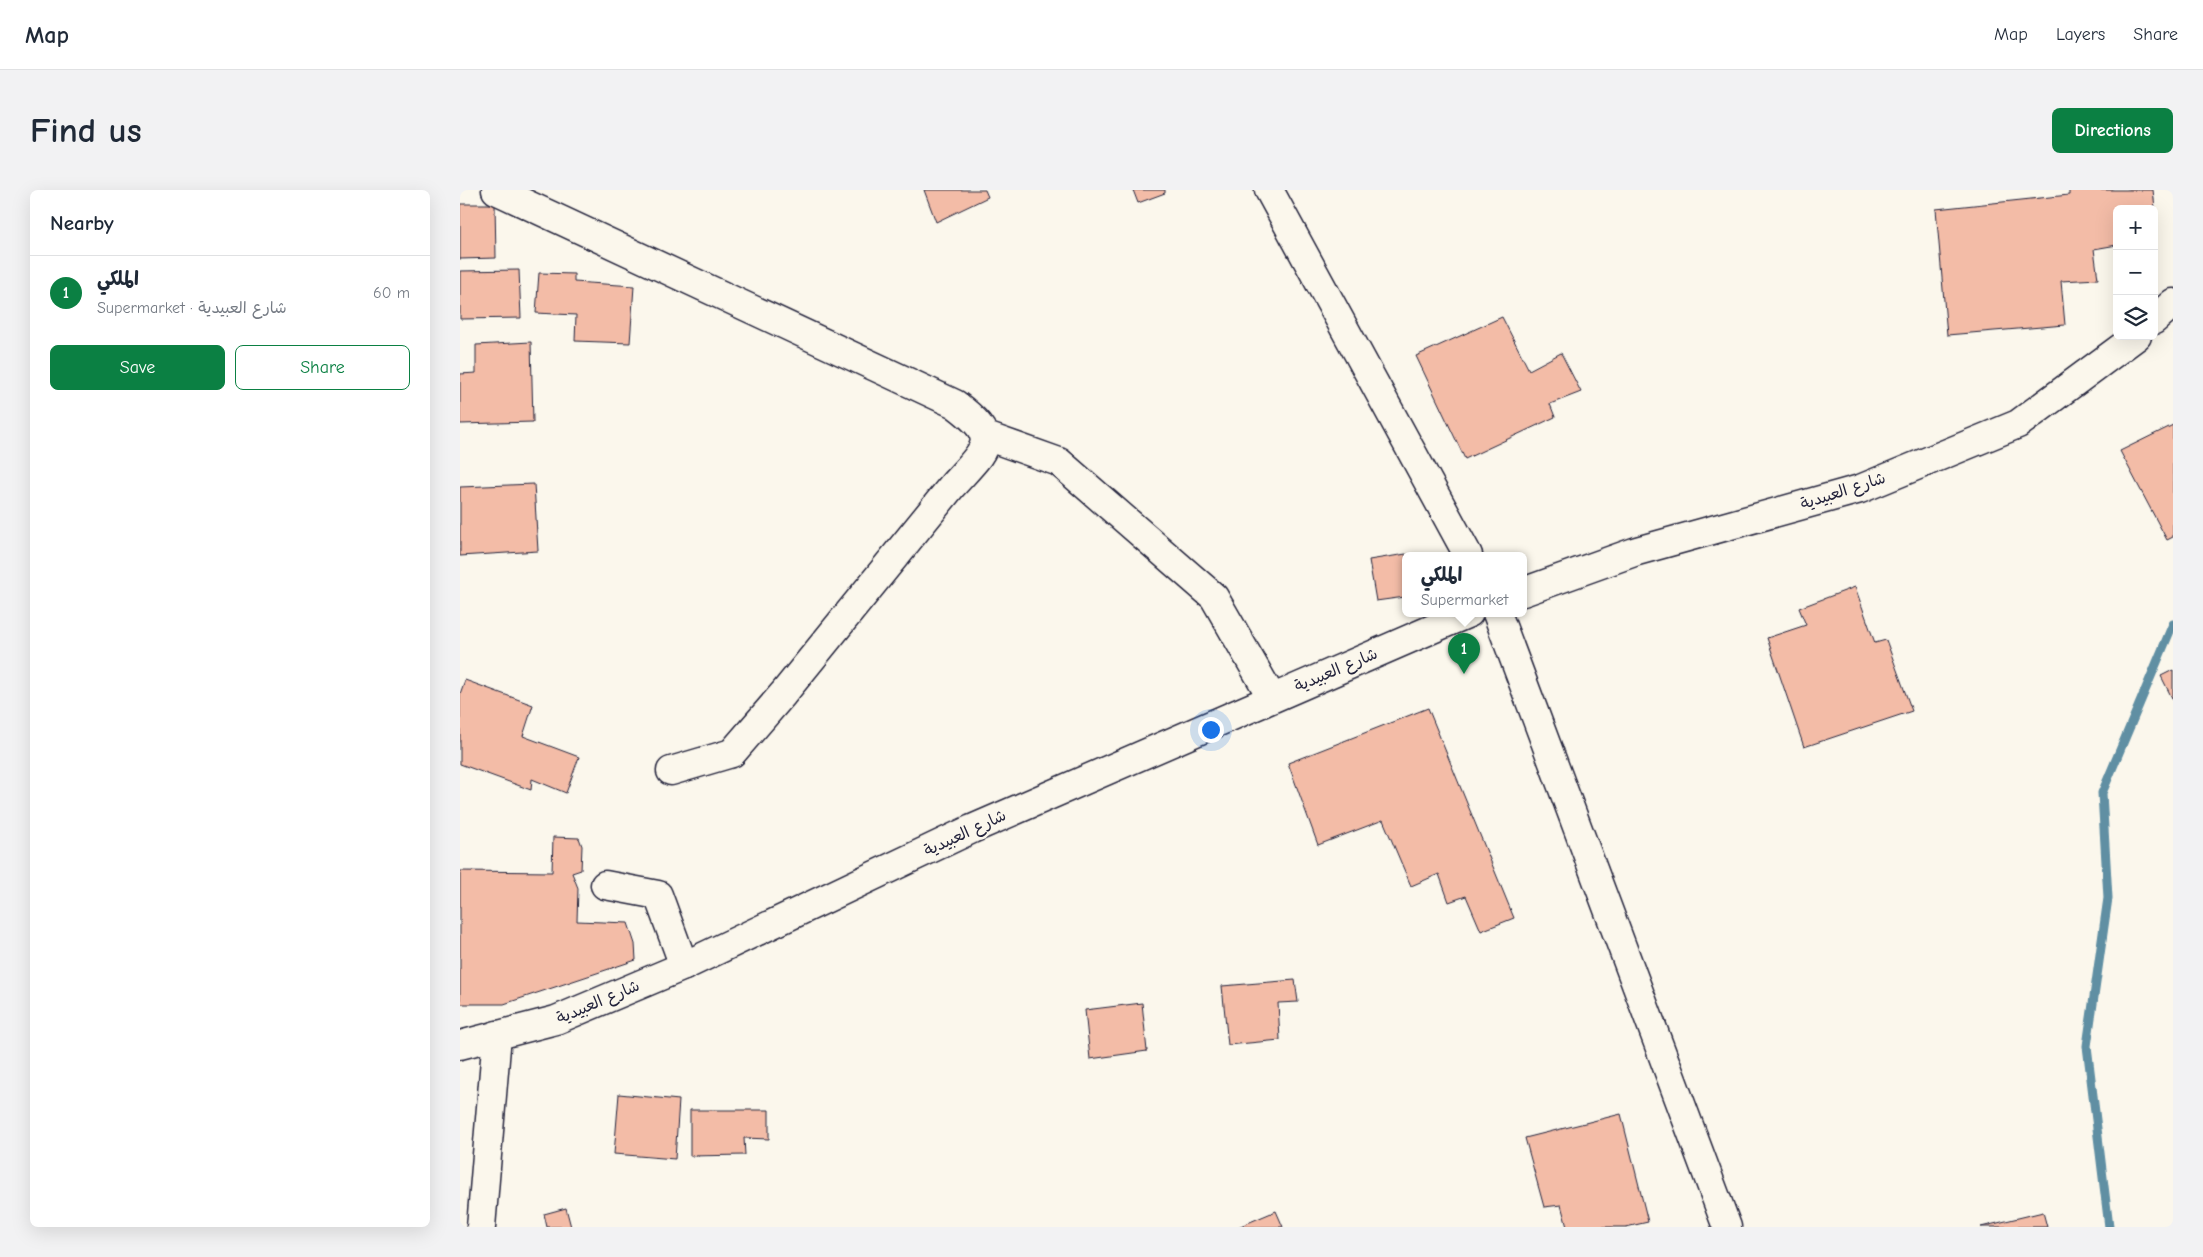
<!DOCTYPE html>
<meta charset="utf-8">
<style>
:root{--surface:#fff;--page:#f2f2f3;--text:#1f2937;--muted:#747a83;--line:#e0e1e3;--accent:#0b8043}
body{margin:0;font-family:"Comic Neue","Playpen Sans Arabic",sans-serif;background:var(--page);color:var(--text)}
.controls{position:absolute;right:15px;top:15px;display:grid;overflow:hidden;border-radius:8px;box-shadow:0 5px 20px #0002}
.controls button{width:45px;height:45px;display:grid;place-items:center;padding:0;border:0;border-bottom:1px solid var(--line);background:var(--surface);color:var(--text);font:25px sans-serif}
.you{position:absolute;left:750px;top:539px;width:18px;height:18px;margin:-12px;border:4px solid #fff;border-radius:50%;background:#1a73e8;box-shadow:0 0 0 8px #1a73e833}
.badge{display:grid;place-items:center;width:32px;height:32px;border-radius:50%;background:var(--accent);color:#fff;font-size:16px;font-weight:700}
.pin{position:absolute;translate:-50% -41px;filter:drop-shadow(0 1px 2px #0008)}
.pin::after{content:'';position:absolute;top:26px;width:18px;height:15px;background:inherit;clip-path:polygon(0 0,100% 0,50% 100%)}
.popup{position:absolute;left:942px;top:362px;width:125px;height:65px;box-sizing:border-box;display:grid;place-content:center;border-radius:8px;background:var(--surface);filter:drop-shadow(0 1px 4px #0005);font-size:16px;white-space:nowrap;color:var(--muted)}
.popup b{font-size:19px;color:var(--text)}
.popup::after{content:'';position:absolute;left:50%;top:100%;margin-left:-10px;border:10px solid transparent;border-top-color:var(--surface)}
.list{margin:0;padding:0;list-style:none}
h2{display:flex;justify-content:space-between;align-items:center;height:65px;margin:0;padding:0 20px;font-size:21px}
h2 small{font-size:16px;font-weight:400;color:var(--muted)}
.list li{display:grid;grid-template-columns:32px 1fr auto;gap:15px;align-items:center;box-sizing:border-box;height:75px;padding:0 20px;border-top:1px solid var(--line)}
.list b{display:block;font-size:19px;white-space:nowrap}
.list p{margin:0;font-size:16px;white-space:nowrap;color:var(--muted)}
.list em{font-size:16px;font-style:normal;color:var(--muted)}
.actions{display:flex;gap:10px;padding:15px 20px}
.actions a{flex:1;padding:11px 0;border:1px solid var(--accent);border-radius:8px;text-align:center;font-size:18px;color:var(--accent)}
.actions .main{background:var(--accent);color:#fff}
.icon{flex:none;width:28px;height:28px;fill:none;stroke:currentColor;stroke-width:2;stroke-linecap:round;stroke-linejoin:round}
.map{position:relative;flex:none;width:1713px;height:1037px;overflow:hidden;border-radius:8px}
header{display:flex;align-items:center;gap:30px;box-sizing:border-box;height:70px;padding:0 25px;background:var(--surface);border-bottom:1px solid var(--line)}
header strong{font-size:24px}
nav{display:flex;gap:28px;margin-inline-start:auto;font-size:18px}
.intro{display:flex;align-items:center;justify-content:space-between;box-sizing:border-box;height:120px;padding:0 30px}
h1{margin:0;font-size:35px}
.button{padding:12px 22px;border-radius:8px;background:var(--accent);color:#fff;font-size:18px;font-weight:700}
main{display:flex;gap:30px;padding:0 30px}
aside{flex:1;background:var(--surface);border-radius:8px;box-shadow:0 5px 20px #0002}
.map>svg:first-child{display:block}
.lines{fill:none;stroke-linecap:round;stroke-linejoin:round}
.stream{stroke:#608fa3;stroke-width:9}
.building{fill:#f3bca7;stroke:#22223b}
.minor-casing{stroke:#22223b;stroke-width:31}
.major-casing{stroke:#22223b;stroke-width:31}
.minor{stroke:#fbf7ec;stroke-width:28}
.major{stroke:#fbf7ec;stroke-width:28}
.labels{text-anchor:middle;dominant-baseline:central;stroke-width:5;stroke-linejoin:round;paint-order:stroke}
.street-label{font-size:16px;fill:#22223b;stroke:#fbf7ec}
</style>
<header>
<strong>Map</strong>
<nav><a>Map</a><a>Layers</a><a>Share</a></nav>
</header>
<div class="intro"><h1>Find us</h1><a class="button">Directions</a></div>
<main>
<aside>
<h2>Nearby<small></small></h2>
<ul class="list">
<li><span class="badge">1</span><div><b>الملكي</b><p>Supermarket · شارع العبيدية</p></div><em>60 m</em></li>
</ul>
<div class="actions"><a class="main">Save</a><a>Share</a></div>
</aside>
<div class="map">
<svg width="1713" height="1037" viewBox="0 0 1713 1037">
<rect width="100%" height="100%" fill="#fbf7ec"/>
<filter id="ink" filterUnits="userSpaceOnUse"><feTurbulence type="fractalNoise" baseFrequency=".02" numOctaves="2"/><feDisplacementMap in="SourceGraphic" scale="10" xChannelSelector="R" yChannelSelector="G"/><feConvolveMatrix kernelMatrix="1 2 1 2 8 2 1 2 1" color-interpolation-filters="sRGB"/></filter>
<g filter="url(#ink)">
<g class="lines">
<path class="stream" d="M 1649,1037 L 1627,856 L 1648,708 L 1642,603 L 1713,434"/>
</g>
<path class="building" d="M 464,0 L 525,0 L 528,7 L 476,32 Z
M 673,0 L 705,0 L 705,3 L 678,13 Z
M 1609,0 L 1693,0 L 1696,27 L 1694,27 L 1694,19 L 1657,19 L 1657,55 L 1634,59 L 1638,89 L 1601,91 L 1605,135 L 1487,145 L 1476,19 L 1609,5 Z
M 0,14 L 35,14 L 36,68 L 0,69 Z
M 59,80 L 61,128 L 0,129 L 0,81 Z
M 79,83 L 114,84 L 114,92 L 174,96 L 170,153 L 115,151 L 116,125 L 76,123 Z
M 1042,127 L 1069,180 L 1101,163 L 1121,202 L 1090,214 L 1095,227 L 1005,269 L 956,166 Z
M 71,152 L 73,232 L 0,234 L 0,184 L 16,183 L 16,155 Z
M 1713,235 L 1713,347 L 1707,350 L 1660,261 Z
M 74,294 L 78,361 L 0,366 L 0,297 Z
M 946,364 L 945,407 L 916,411 L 909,370 Z
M 1395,397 L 1415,453 L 1426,450 L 1452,521 L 1344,557 L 1307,448 L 1346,435 L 1339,418 Z
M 1713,480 L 1713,510 L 1701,486 Z
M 5,490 L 73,515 L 63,546 L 119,567 L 106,603 L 72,589 L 71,600 L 0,574 L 0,504 Z
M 968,518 L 1054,728 L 1021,741 L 1006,706 L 989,712 L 979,684 L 951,696 L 923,630 L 858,655 L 828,573 Z
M 93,647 L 119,648 L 122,656 L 121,680 L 112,683 L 118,698 L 117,731 L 168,733 L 175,754 L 176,770 L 44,814 L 0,814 L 0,681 L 92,682 Z
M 835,790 L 838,812 L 818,813 L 820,850 L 768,855 L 762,796 Z
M 682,813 L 687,861 L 630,869 L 625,820 Z
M 159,904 L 219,910 L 215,969 L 154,964 Z
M 230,920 L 309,920 L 309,949 L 284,948 L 285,965 L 230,966 Z
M 1161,924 L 1188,1032 L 1166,1037 L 1107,1037 L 1101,1015 L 1084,1017 L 1065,948 Z
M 106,1018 L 111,1037 L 87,1037 L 84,1024 Z
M 816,1021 L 823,1037 L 778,1037 Z
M 1583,1022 L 1587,1037 L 1521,1037 Z"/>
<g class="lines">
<g class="minor-casing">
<path id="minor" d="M 36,0 L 495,214 C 543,250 526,258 492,296 L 323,504 L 272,563 L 211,581
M 809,0 L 1008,365
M 526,246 L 599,272 L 754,407 L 812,508
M 1037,423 L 1267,1037
M 145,695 L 198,705 L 224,776
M 21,1037 L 37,845"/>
</g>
<g class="major-casing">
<path id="major" d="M 1694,130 L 1713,113
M 1063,402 L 1177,361 L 1400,299 L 1558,234 L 1677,146
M 0,855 L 96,830 L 224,776 L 512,639 L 1009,423"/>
</g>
<use href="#minor" class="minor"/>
<use href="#major" class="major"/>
</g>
</g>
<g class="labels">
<g class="street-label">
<text transform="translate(1383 301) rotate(-18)">شارع العبيدية</text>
<text transform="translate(876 480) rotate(-23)">شارع العبيدية</text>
<text transform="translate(505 643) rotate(-25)">شارع العبيدية</text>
<text transform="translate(138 812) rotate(-23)">شارع العبيدية</text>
</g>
</g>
</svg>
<div class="controls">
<button>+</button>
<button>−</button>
<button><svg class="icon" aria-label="layers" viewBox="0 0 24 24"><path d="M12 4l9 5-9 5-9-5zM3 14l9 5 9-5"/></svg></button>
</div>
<div class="you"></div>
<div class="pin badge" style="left:1004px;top:484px">1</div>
<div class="popup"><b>الملكي</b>Supermarket</div>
</div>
</main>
